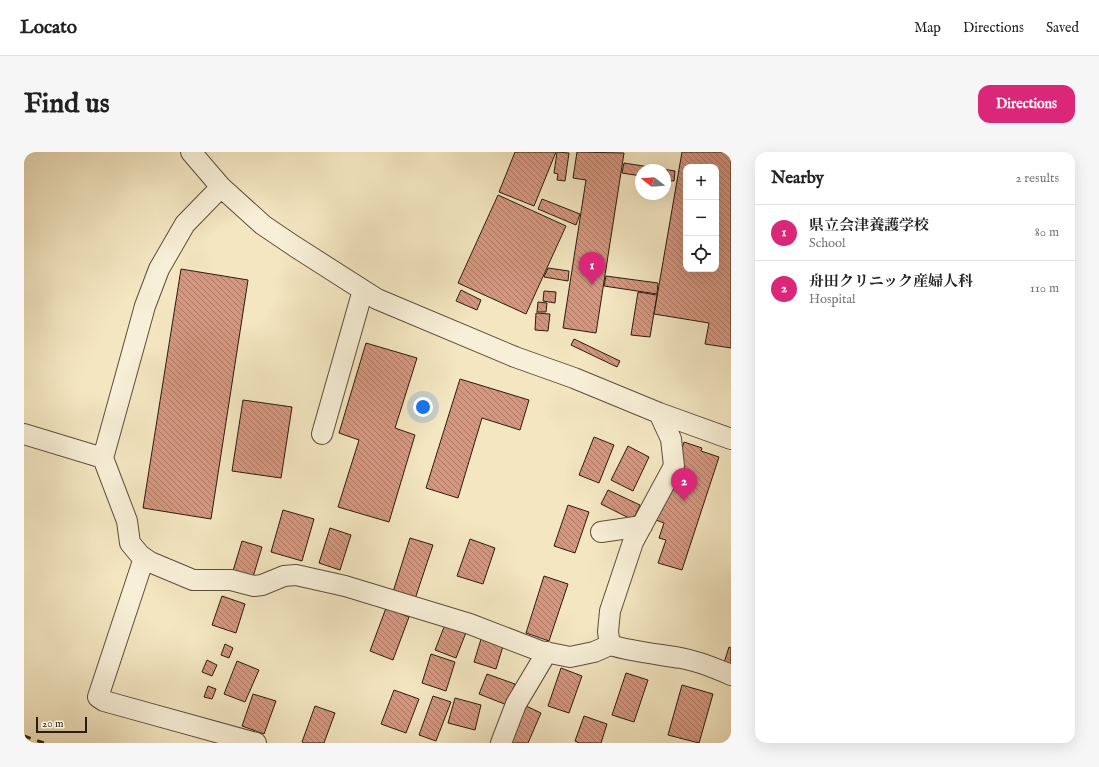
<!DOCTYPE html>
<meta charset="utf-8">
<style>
:root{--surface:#fff;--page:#f6f6f6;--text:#222;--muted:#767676;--line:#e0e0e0;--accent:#db2777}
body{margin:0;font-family:"IM FELL English","Noto Serif JP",serif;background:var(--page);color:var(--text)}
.controls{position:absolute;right:12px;top:12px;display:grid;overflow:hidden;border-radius:8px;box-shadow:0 4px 16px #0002}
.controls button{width:36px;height:36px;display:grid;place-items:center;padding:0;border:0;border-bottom:1px solid var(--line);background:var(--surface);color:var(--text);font:20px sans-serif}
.compass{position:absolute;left:611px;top:12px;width:36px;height:36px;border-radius:50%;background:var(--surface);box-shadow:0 4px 16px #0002;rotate:287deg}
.scale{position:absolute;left:12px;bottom:10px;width:51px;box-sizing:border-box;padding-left:4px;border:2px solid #2b1c0d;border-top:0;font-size:11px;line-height:14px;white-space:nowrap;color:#2b1c0d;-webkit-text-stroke:3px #f7efd7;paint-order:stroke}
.you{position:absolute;left:399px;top:255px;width:14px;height:14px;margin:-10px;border:3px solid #fff;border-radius:50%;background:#1a73e8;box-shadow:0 0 0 6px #1a73e833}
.badge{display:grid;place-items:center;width:26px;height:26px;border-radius:50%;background:var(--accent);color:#fff;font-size:13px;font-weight:700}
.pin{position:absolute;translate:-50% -33px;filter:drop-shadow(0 1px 2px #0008)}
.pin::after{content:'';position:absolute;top:21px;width:14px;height:12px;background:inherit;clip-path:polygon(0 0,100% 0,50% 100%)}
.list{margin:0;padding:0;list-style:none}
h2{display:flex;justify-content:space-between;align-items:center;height:52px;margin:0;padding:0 16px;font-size:17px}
h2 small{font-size:13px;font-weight:400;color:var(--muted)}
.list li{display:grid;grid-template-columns:26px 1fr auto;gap:12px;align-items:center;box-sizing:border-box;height:56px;padding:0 16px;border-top:1px solid var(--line)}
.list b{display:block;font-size:15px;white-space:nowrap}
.list p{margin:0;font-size:13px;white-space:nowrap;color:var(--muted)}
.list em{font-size:13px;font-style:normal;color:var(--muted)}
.icon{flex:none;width:22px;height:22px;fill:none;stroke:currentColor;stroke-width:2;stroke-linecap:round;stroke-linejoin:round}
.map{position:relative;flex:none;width:707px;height:591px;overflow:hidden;border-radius:12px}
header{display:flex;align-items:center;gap:24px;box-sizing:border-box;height:56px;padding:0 20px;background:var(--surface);border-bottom:1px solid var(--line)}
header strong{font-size:19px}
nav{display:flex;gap:22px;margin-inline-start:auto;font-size:14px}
.intro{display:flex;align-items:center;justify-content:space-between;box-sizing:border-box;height:96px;padding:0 24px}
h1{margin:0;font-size:28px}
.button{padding:10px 18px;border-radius:12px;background:var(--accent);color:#fff;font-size:14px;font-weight:700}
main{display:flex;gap:24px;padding:0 24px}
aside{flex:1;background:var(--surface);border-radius:12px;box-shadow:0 4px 16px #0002}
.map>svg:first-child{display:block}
.building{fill:url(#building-back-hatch);stroke:#2b1c0d;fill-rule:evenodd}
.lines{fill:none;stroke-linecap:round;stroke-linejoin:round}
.minor-casing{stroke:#5d4e3a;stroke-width:22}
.minor{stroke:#f7efd7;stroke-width:20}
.rail{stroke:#2b1c0d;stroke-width:3;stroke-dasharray:7 7;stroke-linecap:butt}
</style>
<header>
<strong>Locato</strong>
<nav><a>Map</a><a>Directions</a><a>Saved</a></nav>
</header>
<div class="intro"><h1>Find us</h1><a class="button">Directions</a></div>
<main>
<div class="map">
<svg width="707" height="591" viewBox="0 0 707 591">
<defs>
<pattern id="building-back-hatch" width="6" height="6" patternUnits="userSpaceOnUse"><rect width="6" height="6" fill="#d5967f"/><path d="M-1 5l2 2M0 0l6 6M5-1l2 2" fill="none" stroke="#ad7a66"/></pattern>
</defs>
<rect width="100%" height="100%" fill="#f3e6c1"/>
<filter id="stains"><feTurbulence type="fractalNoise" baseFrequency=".005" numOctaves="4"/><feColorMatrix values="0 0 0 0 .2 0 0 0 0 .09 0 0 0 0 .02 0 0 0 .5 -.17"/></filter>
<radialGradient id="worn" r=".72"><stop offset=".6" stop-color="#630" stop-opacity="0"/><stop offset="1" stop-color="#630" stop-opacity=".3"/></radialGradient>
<path class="building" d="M 491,0 L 532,0 L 510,54 L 475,40 Z
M 533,0 L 545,1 L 541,29 L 533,28 L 534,22 L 530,21 Z
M 553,0 L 600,1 L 572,181 L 539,176 L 562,28 L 549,26 Z
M 658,0 L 707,0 L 707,196 L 681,192 L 685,171 L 630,162 ZM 662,15 L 692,15 L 692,117 L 662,117 Z
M 600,11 L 651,19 L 650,29 L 641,28 L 641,18 L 617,18 L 617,24 L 598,21 Z
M 474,43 L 542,74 L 502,162 L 434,131 Z
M 518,47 L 556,62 L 552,73 L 514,57 Z
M 524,116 L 545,119 L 544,129 L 520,125 Z
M 157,117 L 224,128 L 187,367 L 119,356 Z
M 582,124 L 634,131 L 633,142 L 580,134 Z
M 437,138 L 457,148 L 453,158 L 432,149 Z
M 520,139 L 532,140 L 531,151 L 519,149 Z
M 614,140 L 633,143 L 626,185 L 607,183 Z
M 514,150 L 523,151 L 522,160 L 513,160 Z
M 512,161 L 526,162 L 524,179 L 511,178 Z
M 550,187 L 596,209 L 593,215 L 547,193 Z
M 342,191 L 393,206 L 371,276 L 391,283 L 365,370 L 314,355 L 335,288 L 315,281 Z
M 436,227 L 505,248 L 496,278 L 458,266 L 434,346 L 402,336 Z
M 219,248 L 268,255 L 257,326 L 208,319 Z
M 570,285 L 590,293 L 575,331 L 555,323 Z
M 660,290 L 678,296 L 677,299 L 695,305 L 658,418 L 634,411 L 642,388 L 635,386 L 640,371 L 632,368 L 650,323 L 658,325 L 661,314 L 653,312 Z
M 604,294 L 625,305 L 609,339 L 587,328 Z
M 584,338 L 616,353 L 609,368 L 577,352 Z
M 544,353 L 565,360 L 551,401 L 530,394 Z
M 259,358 L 290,367 L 278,409 L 247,400 Z
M 306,376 L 327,383 L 316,418 L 295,411 Z
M 386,386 L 409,393 L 391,447 L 369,440 Z
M 446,387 L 471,396 L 459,432 L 433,424 Z
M 218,389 L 238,395 L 229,425 L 209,419 Z
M 520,424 L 544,432 L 525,489 L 502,481 Z
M 198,444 L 221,452 L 212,481 L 188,473 Z
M 362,456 L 385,465 L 369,508 L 346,499 Z
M 422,470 L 443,478 L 432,506 L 411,498 Z
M 458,484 L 480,491 L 472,517 L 450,510 Z
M 201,492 L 209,496 L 205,506 L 197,503 Z
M 705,495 L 707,496 L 707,516 L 699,514 Z
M 407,502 L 431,510 L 422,539 L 398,531 Z
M 183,508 L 193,513 L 188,524 L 178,520 Z
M 213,509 L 235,518 L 221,550 L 200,542 Z
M 537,516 L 558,524 L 545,561 L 524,554 Z
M 602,521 L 624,528 L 610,570 L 588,563 Z
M 463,522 L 491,532 L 483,553 L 455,542 Z
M 658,533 L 689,542 L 675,591 L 644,583 Z
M 184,534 L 192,537 L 188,547 L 180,545 Z
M 370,538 L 395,547 L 382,581 L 357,572 Z
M 229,542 L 252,549 L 240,582 L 218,574 Z
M 409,544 L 427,550 L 412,589 L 395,583 Z
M 431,546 L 457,553 L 451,578 L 424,571 Z
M 500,553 L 517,561 L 504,591 L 484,591 Z
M 291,554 L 311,561 L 300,591 L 280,591 L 278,590 Z
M 560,564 L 583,572 L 577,591 L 555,591 L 551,589 Z"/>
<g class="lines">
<g class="minor-casing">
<path id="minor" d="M 167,0 L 197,35 L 239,73 L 270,94 L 353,147 L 491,205 L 550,226 L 635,261 L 707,287
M 197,35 L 161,72 L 135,117 L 121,154 L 79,306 L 103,369 L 106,391 L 116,403 L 126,410 L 169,428 L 207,428 L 230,434 L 238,433 L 260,424 L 272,423 L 321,434 L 446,472 L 516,499 L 546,505 L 570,500 L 586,493
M 635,261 L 647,287 L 650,314 L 609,390 L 586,459 L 584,480 L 586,493 C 610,500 633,502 657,506 C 674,509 691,516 707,523
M 0,282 L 79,306
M 298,282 L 339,138
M 577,380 L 618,374
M 120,406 L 74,545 L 80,549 L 232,591
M 477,591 L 492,552 L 523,500"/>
</g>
<use href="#minor" class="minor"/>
<path class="rail" d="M 0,584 L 20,591"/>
</g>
<rect width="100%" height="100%" filter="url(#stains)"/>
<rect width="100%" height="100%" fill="url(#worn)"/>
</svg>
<div class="controls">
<button>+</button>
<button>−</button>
<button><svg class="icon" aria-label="locate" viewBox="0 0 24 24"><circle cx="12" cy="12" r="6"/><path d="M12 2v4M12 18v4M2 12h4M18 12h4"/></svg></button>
</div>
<svg class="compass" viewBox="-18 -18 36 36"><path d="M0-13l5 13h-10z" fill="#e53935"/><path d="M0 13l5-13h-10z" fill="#767676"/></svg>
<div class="scale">20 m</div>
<div class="you"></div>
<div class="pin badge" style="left:568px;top:133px">1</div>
<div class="pin badge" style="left:660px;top:349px">2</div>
</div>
<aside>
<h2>Nearby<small>2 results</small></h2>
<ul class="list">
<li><span class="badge">1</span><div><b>県立会津養護学校</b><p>School</p></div><em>80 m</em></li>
<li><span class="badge">2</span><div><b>舟田クリニック産婦人科</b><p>Hospital</p></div><em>110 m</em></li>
</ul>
</aside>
</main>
